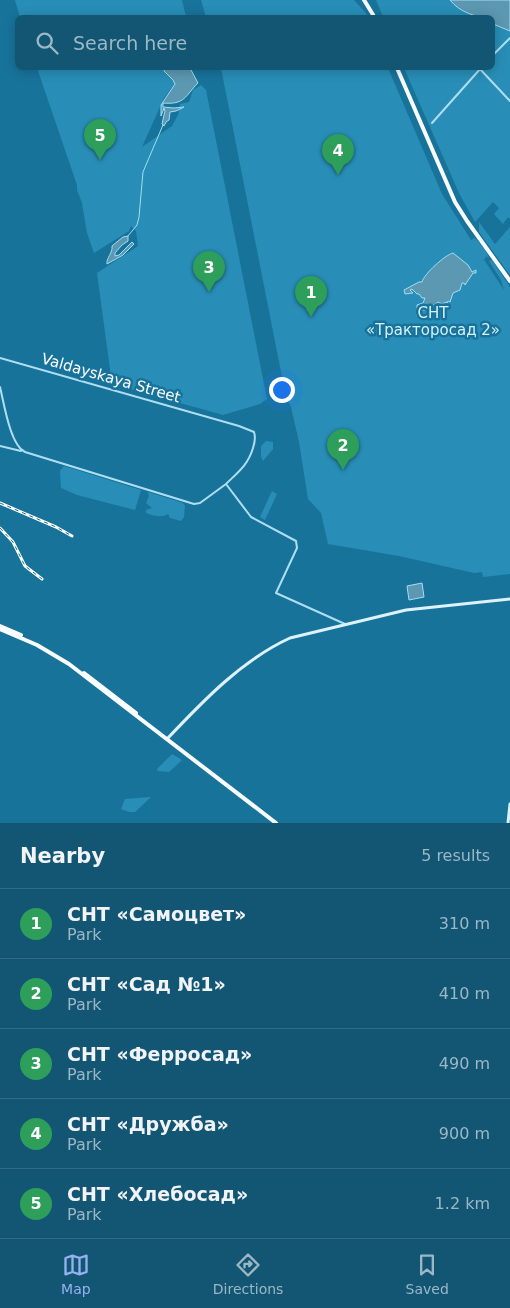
<!DOCTYPE html>
<meta charset="utf-8">
<style>
:root{--surface:#125674;--page:#1b5c79;--text:#f1f3f6;--muted:#9cb7c5;--line:#316c86;--accent:#95b2f1}
body{margin:0;font-family:"DejaVu Sans",sans-serif;background:var(--page);color:var(--text)}
.you{position:absolute;left:281px;top:389px;width:18px;height:18px;margin:-12px;border:4px solid #fff;border-radius:50%;background:#1a73e8;box-shadow:0 0 0 8px #1a73e833}
.badge{display:grid;place-items:center;width:32px;height:32px;border-radius:50%;background:var(--accent);color:#fff;font-size:16px;font-weight:700}
.pin{position:absolute;translate:-50% -41px;filter:drop-shadow(0 1px 2px #0008)}
.pin::after{content:'';position:absolute;top:26px;width:18px;height:15px;background:inherit;clip-path:polygon(0 0,100% 0,50% 100%)}
.list{margin:0;padding:0;list-style:none}
h2{display:flex;justify-content:space-between;align-items:center;height:65px;margin:0;padding:0 20px;font-size:21px}
h2 small{font-size:16px;font-weight:400;color:var(--muted)}
.list li{display:grid;grid-template-columns:32px 1fr auto;gap:15px;align-items:center;box-sizing:border-box;height:70px;padding:0 20px;border-top:1px solid var(--line)}
.list b{display:block;font-size:19px;white-space:nowrap}
.list p{margin:0;font-size:16px;white-space:nowrap;color:var(--muted)}
.list em{font-size:16px;font-style:normal;color:var(--muted)}
.icon{flex:none;width:28px;height:28px;fill:none;stroke:currentColor;stroke-width:2;stroke-linecap:round;stroke-linejoin:round}
.map{position:relative;flex:none;width:510px;height:823px;overflow:hidden}
.search{position:absolute;background:var(--surface);box-shadow:0 2px 12px #0003;left:15px;right:15px;top:15px;height:55px;display:flex;align-items:center;gap:12px;box-sizing:border-box;padding:0 18px;border-radius:8px;color:var(--muted);font-size:19px}
.sheet{height:415px;background:var(--surface)}
nav{display:flex;justify-content:space-around;align-items:center;box-sizing:border-box;height:70px;border-top:1px solid var(--line);background:var(--surface);font-size:14px;color:var(--muted)}
nav a{display:grid;justify-items:center;gap:2px}
nav .on{color:var(--accent)}
.map>svg:first-child{display:block}
.green{fill:#288eb7}
.water{fill:#5c98b1;stroke:#a1ddf4}
.lines{fill:none;stroke-linecap:round;stroke-linejoin:round}
.stream{stroke:#a1ddf4;stroke-width:1}
.street{stroke:#aedef2;stroke-width:2}
.secondary{stroke:#ddf2fc;stroke-width:3}
.primary{stroke:#f9fdff;stroke-width:4}
.rail-casing{stroke:#fff;stroke-width:3}
.rail{stroke:#18739b;stroke-width:1;stroke-dasharray:4;stroke-linecap:butt}
.labels{text-anchor:middle;dominant-baseline:central;stroke-width:5;stroke-linejoin:round;paint-order:stroke}
.park-label{font-size:15px;fill:#d6f1fc;stroke:#18739b}
.street-label{font-size:15px;fill:#fff;stroke:#18739b}
</style>
<div class="map">
<svg width="510" height="823" viewBox="0 0 510 823">
<rect width="100%" height="100%" fill="#18739b"/>
<path class="green" d="M 15,0 L 182,0 L 186,17 L 20,17 Z
M 201,0 L 354,0 L 365,12 L 368,17 L 206,17 Z
M 376,0 L 450,0 L 453,4 L 476,17 L 383,17 Z
M 493,23 L 510,30 L 510,219 L 508,217 L 503,224 L 494,214 L 499,208 L 493,202 L 475,222 L 459,193 L 404,68 L 492,68 Z
M 37,68 L 164,68 L 163,70 L 175,83 L 164,98 L 142,147 L 172,126 L 178,115 L 180,104 L 189,102 L 193,90 L 201,85 L 206,90 L 267,399 L 260,404 L 223,415 L 112,384 L 97,273 L 138,246 L 136,231 L 131,226 L 129,231 L 94,253 L 87,233 L 82,203 L 77,190 L 77,185 Z
M 221,68 L 388,68 L 442,194 L 471,240 L 475,238 L 486,251 L 489,258 L 486,256 L 485,259 L 483,258 L 504,290 L 501,280 L 489,261 L 492,260 L 510,287 L 510,574 L 483,577 L 482,572 L 474,573 L 399,556 L 328,544 L 321,513 L 308,499 L 299,442 L 291,407 L 285,392 Z
M 479,222 L 495,244 L 510,227 L 510,275 L 479,232 Z
M 266,441 L 273,442 L 273,449 L 263,461 L 261,456 L 261,446 Z
M 64,466 L 141,490 L 135,510 L 77,495 L 61,488 L 60,471 Z
M 272,491 L 277,494 L 265,520 L 260,517 Z
M 148,492 L 183,503 L 185,506 L 184,517 L 181,521 L 170,518 L 168,514 C 162,518 153,516 146,513 L 146,510 L 152,508 L 146,503 L 149,496 Z
M 172,754 L 182,760 L 169,772 L 158,771 L 157,769 Z
M 151,797 L 135,812 L 129,812 L 121,809 L 125,799 Z"/>
<path class="water" d="M 450,0 L 510,0 L 510,31 L 493,24 L 492,18 C 477,18 459,12 450,0 Z
M 164,68 L 190,68 L 198,83 C 185,96 185,105 163,103 L 163,107 L 174,108 L 184,107 L 176,111 L 170,112 L 169,120 L 166,122 L 164,126 L 162,124 L 165,111 L 164,108 L 161,116 L 161,105 L 175,84 L 173,80 L 164,71 Z
M 128,236 L 128,241 L 122,245 L 115,253 L 115,256 L 119,255 L 132,242 L 134,244 L 123,255 L 107,264 C 106,258 113,253 112,246 L 123,237 Z
M 453,253 L 468,265 L 472,272 L 476,270 L 476,273 L 473,273 L 465,285 L 464,283 L 462,283 L 460,290 L 453,293 L 450,302 L 448,301 L 447,303 L 446,302 L 442,304 L 438,302 L 434,305 L 431,305 L 425,310 L 419,310 L 421,315 L 417,316 L 417,305 L 423,303 L 425,298 L 422,298 L 419,294 L 417,294 L 412,289 L 410,290 L 413,293 L 405,294 L 404,290 L 419,282 L 422,282 C 424,274 445,255 453,253 Z
M 422,583 L 424,597 L 409,600 L 407,586 Z"/>
<g class="lines">
<path class="stream" d="M 128,236 L 137,225 L 139,217 L 143,172 L 163,125"/>
<path class="street" d="M 492,56 L 510,38
M 479,68 L 510,101
M 432,123 L 481,68
M 0,358 L 239,426 L 254,432 C 256,438 255,442 253,448 C 248,465 238,472 226,484 L 251,517 L 296,541 L 297,548 L 276,593 L 345,624
M 0,387 C 4,403 10,445 25,452 L 194,504 L 200,503 L 226,484
M 0,446 L 21,451"/>
<path class="secondary" d="M 167,739 C 203,701 242,660 290,638 L 406,610 L 510,599
M 508,823 L 510,804"/>
<path class="primary" d="M 364,0 L 375,18
M 397,68 L 455,202 L 467,221 L 510,281
M 0,626 L 21,635
M 0,629 L 37,645 L 69,664 L 276,823
M 84,673 L 136,713"/>
<g class="rail-casing">
<path id="rail" d="M 0,503 L 56,527 L 72,536
M 0,528 L 13,542 L 25,566 L 42,579"/>
</g>
<use href="#rail" class="rail"/>
</g>
<g class="labels">
<g class="park-label">
<text x="433" y="313">СНТ<tspan x="433" dy="17">«Тракторосад 2»</tspan></text>
</g>
<g class="street-label">
<text transform="translate(111 378) rotate(16)">Valdayskaya Street</text>
</g>
</g>
</svg>
<div class="you"></div>
<div class="pin badge" style="left:311px;top:317px;background:#2e9e5b">1</div>
<div class="pin badge" style="left:343px;top:470px;background:#2e9e5b">2</div>
<div class="pin badge" style="left:209px;top:292px;background:#2e9e5b">3</div>
<div class="pin badge" style="left:338px;top:175px;background:#2e9e5b">4</div>
<div class="pin badge" style="left:100px;top:160px;background:#2e9e5b">5</div>
<div class="search"><svg class="icon" aria-label="search" viewBox="0 0 24 24"><circle cx="10" cy="10" r="6"/><path d="M15 15l6 6"/></svg>Search here</div>
</div>
<section class="sheet">
<h2>Nearby<small>5 results</small></h2>
<ul class="list">
<li><span class="badge" style="background:#2e9e5b">1</span><div><b>СНТ «Самоцвет»</b><p>Park</p></div><em>310 m</em></li>
<li><span class="badge" style="background:#2e9e5b">2</span><div><b>СНТ «Сад №1»</b><p>Park</p></div><em>410 m</em></li>
<li><span class="badge" style="background:#2e9e5b">3</span><div><b>СНТ «Ферросад»</b><p>Park</p></div><em>490 m</em></li>
<li><span class="badge" style="background:#2e9e5b">4</span><div><b>СНТ «Дружба»</b><p>Park</p></div><em>900 m</em></li>
<li><span class="badge" style="background:#2e9e5b">5</span><div><b>СНТ «Хлебосад»</b><p>Park</p></div><em>1.2 km</em></li>
</ul>
</section>
<nav>
<a class="on"><svg class="icon" aria-label="map" viewBox="0 0 24 24"><path d="M3 6l6-2 6 2 6-2v14l-6 2-6-2-6 2zM9 4v14M15 6v14"/></svg>Map</a>
<a><svg class="icon" aria-label="directions" viewBox="0 0 24 24"><path d="M12 3l9 9-9 9-9-9zM9 14v-3h6M13 9l2 2-2 2"/></svg>Directions</a>
<a><svg class="icon" aria-label="saved" viewBox="0 0 24 24"><path d="M7 4h10v16l-5-4-5 4z"/></svg>Saved</a>
</nav>
